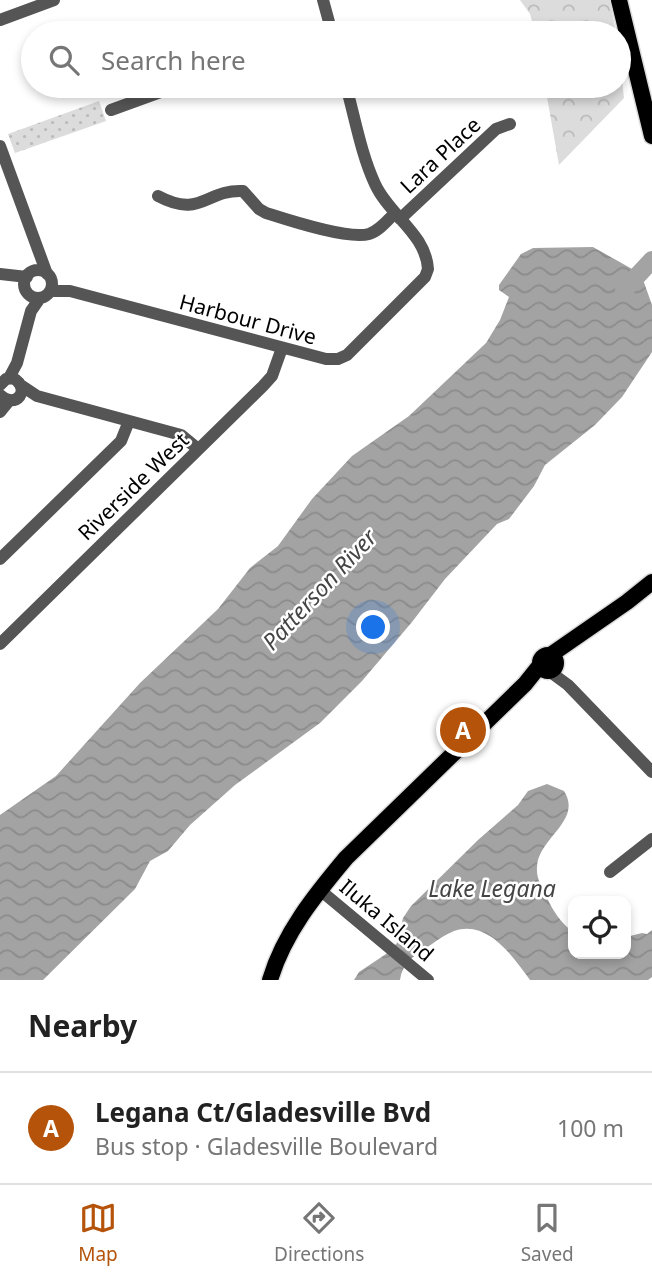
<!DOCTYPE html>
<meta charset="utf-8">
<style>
:root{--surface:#fff;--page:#f2f2f2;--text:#222;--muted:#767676;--line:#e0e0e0;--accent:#b45309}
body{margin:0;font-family:"Noto Sans",sans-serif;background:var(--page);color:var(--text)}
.controls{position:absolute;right:21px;bottom:21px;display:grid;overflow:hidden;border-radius:14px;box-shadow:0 4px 10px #0003}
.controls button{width:63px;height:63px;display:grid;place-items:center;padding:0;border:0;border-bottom:2px solid var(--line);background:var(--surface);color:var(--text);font:35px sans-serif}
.you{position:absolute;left:374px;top:628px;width:24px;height:24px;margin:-18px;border:5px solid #fff;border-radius:50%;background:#1a73e8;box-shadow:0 0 0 10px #1a73e833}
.badge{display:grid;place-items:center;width:46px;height:46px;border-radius:50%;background:var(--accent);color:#fff;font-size:23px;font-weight:700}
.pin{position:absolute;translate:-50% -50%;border:4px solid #fff;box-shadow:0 2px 7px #0006}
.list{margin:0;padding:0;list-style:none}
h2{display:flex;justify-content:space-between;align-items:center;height:91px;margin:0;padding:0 28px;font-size:30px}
h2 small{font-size:23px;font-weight:400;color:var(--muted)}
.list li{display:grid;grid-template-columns:46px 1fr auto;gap:21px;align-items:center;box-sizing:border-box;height:112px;padding:0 28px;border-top:2px solid var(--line)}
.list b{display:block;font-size:26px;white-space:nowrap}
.list p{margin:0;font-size:23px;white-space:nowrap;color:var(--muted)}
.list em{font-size:23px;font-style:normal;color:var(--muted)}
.icon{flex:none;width:38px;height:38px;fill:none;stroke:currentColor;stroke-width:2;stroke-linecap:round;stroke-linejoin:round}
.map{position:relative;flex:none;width:652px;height:980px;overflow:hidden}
.search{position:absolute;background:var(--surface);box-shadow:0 4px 10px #0003;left:21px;right:21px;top:21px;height:77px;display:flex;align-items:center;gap:18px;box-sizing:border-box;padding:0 24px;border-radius:38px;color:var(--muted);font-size:26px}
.sheet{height:203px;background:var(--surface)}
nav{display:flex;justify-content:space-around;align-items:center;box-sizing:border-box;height:98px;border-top:2px solid var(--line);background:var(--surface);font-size:19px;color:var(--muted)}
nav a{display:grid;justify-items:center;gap:4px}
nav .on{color:var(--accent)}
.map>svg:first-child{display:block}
.grass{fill:url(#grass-dots)}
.forest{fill:url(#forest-crowns)}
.water{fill:url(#water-waves)}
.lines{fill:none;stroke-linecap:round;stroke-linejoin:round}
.river{stroke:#a3a3a3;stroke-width:18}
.major-casing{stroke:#dbdbdb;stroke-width:19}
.minor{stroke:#555;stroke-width:12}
.major{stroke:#000;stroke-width:16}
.labels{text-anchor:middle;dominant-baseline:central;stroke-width:5;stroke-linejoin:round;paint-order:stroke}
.street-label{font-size:21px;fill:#000;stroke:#fff}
.water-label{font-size:23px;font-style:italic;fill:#444;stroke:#fff}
</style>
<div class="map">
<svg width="652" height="980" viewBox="0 0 652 980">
<defs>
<pattern id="grass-dots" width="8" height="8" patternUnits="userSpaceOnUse" patternTransform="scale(1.75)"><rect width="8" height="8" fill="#dcdcdc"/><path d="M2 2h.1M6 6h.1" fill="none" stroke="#bbb" stroke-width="1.8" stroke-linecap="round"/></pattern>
<pattern id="forest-crowns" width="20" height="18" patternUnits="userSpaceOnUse" patternTransform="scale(1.75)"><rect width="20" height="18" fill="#dcdcdc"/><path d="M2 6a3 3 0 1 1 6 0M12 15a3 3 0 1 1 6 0" fill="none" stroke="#bbb"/></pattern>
<pattern id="water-waves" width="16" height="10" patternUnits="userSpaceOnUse" patternTransform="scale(1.75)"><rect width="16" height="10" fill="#a3a3a3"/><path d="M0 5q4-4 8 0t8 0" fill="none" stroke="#8b8b8b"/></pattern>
</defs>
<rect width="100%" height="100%" fill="#fff"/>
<path class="grass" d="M 99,101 L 106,121 L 15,153 L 8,134 Z"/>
<path class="forest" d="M 520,0 L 610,0 L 616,33 L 535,33 L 530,14 Z
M 619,53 L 624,98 L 559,165 L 545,86 L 619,86 Z"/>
<path class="water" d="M 593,247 L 641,274 L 652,305 L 652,352 L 622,397 L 595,425 L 545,465 L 534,486 L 509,519 L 497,524 L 445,579 L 412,622 L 362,681 L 320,723 L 235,785 L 190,825 L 168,851 L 150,861 L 135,889 L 43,980 L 0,980 L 0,815 L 56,776 L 140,683 L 218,609 L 250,568 L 278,546 L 312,499 L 352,456 L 409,416 L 486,343 L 500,320 L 509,297 L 499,290 L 499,285 L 521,254 L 533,248 Z
M 547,784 L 564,791 C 583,821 538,838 537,867 C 536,878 542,888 547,898 C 553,911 561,923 573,932 L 573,954 L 626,954 L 626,937 L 642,933 L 647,934 L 652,930 L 652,977 L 648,980 L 530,980 C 513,957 488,919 454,931 C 444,935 435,942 426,948 C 413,956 402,964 400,980 L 354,980 L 359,972 L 386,954 L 397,943 L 403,918 L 411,906 L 478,840 L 518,805 L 528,791 Z"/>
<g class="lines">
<path class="river" d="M 624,290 L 652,260"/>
<g class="major-casing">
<path id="major" d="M 619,0 L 652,136
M540 663a8 8 0 1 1 16 0a8 8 0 1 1-16 0Z
M 549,656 L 627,602 L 652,582
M 270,980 C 284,933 315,895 346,858 L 525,684 L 541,664"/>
</g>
<path class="minor" d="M 323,0 L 332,33
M 0,20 L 54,0
M 111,110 L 177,86
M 0,146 L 47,274
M 158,196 C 201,219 206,189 243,191 L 259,209 L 266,213 C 288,220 348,240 369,234 C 379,231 387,221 395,213
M 400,219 L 496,129 L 510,124
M24 284a14 14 0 1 1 28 0a14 14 0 1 1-28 0Z
M 0,274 L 27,277
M 50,291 L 70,291 L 326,359 L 338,359 L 347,355 L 425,277 L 428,269 C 426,234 389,215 375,184 C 361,154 355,118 346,86
M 9,378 L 17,363 L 31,311 L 40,298
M 0,385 L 6,379 L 13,378 C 32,389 16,410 0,395
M 22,386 L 37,396 L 181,435 L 198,449
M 0,412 L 9,401
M 0,559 L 121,441 L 129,421
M 0,644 L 263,386 L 272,376 L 282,348
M 549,671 L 568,685 L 652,772
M 610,872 L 652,839
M 320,890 L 428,980"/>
<use href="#major" class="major"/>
</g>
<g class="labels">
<g class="street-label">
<text transform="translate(440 155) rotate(-43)">Lara Place</text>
<text transform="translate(248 319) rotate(15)">Harbour Drive</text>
<text transform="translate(133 486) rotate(-44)">Riverside West</text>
<text transform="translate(387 920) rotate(40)">Iluka Island</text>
</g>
<g class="water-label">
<text transform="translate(319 589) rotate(-47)">Patterson River</text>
<text x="492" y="888">Lake Legana</text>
</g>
</g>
</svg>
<div class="controls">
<button><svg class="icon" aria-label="locate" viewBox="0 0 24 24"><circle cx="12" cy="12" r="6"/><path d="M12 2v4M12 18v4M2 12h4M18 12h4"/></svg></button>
</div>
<div class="you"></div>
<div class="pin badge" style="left:463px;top:730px">A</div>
<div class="search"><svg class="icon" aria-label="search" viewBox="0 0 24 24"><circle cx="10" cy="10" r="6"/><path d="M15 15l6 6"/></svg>Search here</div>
</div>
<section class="sheet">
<h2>Nearby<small></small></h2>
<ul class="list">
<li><span class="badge">A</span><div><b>Legana Ct/Gladesville Bvd</b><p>Bus stop · Gladesville Boulevard</p></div><em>100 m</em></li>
</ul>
</section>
<nav>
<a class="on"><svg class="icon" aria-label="map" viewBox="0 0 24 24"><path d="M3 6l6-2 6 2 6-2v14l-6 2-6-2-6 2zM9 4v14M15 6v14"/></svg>Map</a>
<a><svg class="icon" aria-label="directions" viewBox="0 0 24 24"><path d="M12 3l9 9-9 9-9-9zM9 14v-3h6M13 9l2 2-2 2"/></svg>Directions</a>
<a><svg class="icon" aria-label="saved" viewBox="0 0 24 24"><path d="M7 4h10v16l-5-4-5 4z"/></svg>Saved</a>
</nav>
